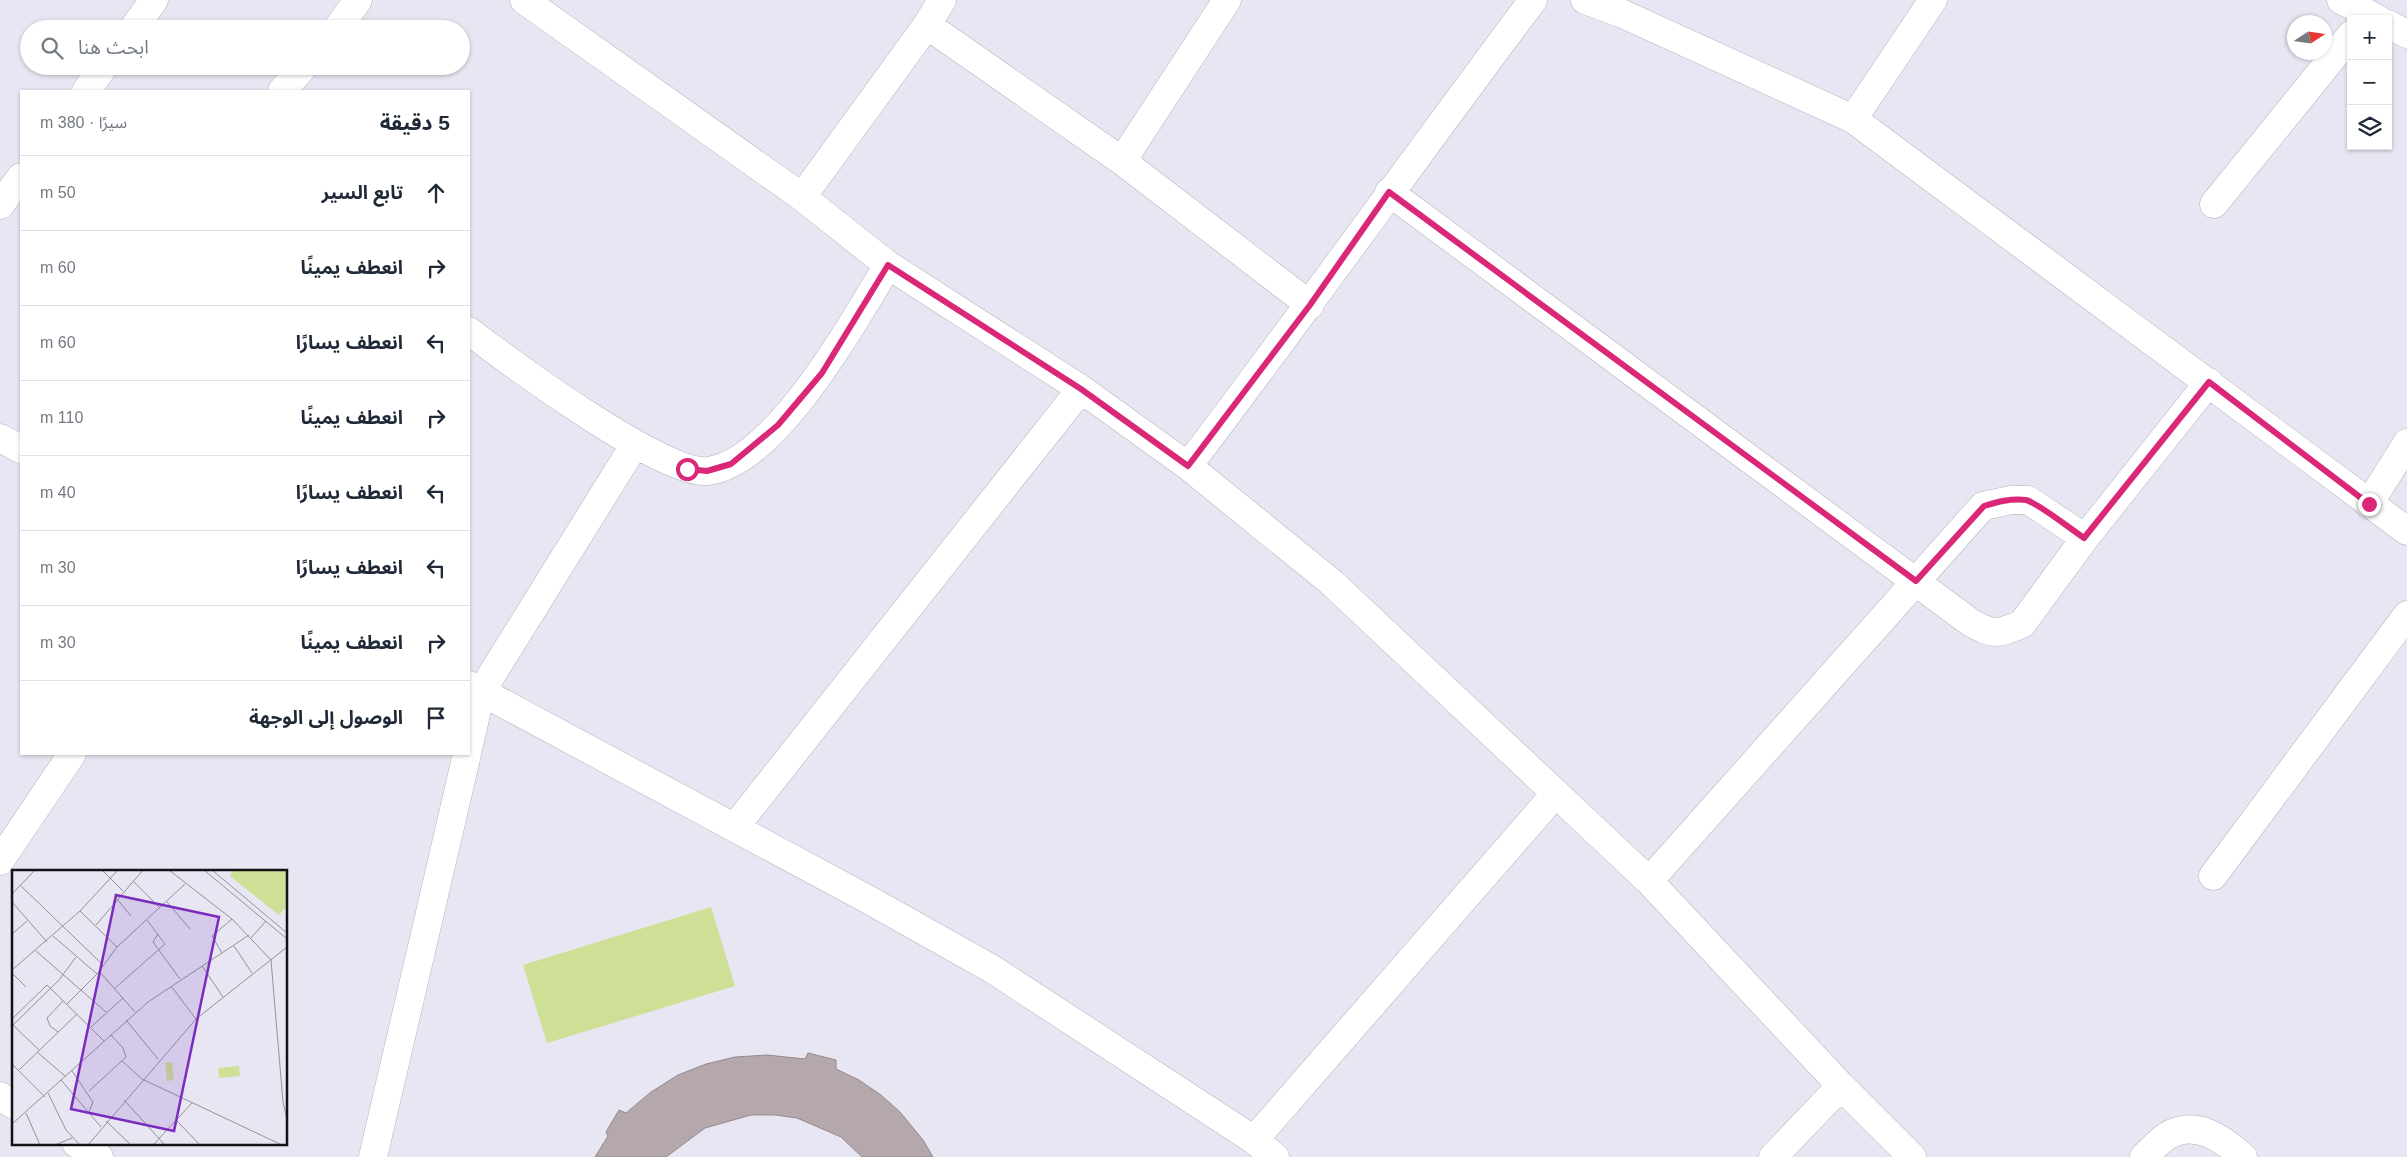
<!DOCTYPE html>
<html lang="ar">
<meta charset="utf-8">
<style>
:root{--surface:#fff;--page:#f2f2f3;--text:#1f2937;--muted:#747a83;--line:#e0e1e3}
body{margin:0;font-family:Helvetica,"Noto Sans Arabic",sans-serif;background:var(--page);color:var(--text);direction:rtl}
.controls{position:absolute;right:15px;top:15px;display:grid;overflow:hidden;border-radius:0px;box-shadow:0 1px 4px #0004}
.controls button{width:45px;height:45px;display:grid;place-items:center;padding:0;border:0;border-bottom:1px solid var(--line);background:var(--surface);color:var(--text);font:25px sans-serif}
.compass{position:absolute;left:2287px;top:15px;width:45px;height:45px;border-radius:50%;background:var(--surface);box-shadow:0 1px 4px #0004;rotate:78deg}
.stop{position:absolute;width:15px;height:15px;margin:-11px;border:4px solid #db2777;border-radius:50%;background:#fff}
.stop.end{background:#db2777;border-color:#fff;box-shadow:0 1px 5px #0008}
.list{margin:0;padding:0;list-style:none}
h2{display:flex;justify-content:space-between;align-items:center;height:65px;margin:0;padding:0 20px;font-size:21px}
h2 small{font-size:16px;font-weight:400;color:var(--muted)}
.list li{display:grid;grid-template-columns:32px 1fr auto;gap:15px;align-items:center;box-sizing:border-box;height:75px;padding:0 20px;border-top:1px solid var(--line)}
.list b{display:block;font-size:19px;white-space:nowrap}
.list em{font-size:16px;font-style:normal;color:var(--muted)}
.icon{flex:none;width:28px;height:28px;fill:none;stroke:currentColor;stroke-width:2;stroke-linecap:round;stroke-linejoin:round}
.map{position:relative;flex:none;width:2407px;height:1157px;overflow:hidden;direction:ltr}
.search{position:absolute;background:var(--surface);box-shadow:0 1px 4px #0004;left:20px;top:20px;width:450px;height:55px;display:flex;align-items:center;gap:12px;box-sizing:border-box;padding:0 18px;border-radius:28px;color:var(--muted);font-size:19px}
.panel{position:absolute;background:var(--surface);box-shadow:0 1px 4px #0004;left:20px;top:90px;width:450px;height:665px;border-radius:0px;direction:rtl}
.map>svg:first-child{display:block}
.green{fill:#cee096}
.building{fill:#b5a8ad;stroke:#95898d}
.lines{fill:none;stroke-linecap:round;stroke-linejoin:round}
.minor-casing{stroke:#b4b4bf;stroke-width:29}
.minor{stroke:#fff;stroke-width:28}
.route{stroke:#db2777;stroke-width:6}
.inset-road{fill:none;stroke:#92929a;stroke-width:1}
.view{fill:#7b2cbf;fill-opacity:0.15;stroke:#7b2cbf;stroke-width:2.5}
.inset-edge{fill:none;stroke:#131317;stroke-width:2.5}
</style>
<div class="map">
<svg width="2407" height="1157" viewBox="0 0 2407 1157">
<rect width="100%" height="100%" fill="#e7e6f2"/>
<path class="green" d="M 711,907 L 735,986 L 547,1043 L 523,965 Z"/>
<path class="building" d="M 808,1053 L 836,1060 L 836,1069 L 859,1080 L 881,1095 L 900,1112 L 923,1140 L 933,1157 L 862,1157 L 841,1137 L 797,1118 L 775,1115 L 751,1115 L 705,1128 L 666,1157 L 595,1157 L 608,1136 L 606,1132 L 619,1110 L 626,1113 L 651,1092 L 678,1075 L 706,1064 L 735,1057 L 767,1055 L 805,1059 Z"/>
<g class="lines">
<g class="minor-casing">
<path id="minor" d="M 524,0 L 802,197 L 888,265 L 1081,389 L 1188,466 L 1331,582 L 1649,881 L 1841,1086 L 1912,1157
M 1585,0 L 1623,14 L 1853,119 L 2407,531
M 2341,0 L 2378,19
M 2388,24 L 2407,34
M 927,25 L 1122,161 L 1310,305
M 133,29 L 154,0
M 337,29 L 358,0
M 86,91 L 104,66
M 282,91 L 304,66
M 1853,119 L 1933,0
M 1122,161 L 1227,0
M 1389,192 L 1970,622 C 1994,636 1997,634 2022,624 L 2085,538 L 2209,382
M 802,197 L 927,25 L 942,0
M 2214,204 L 2351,35
M 0,205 L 21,177
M 469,331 C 508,361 665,477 708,471 C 777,462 854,320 888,265
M 0,438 L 21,449
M 1188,466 C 1305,312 1417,155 1533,0
M 2369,504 L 2407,443
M 469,685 L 871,901 L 992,969 L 1254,1140 L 1275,1157
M 469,745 L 481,692 L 635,444
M 735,827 L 1081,389
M 0,861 L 72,754
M 2213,876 L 2407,615
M 1649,881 L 1983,506 L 2011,500 L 2028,500 L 2085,538
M 0,1096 L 14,1105
M 1254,1140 L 1556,793
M 76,1143 L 99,1157
M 373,1157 L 467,754
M 1773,1157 L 1841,1086
M 2144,1157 C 2151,1150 2159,1141 2167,1136 C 2195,1119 2222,1138 2243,1157"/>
</g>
<use href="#minor" class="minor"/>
</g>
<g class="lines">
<path class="route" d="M 687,469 L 707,471 L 731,464 L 778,425 L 822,373 L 888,265 L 1081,389 L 1188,466 L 1310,305 L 1389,192 L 1916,581 L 1984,506 C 1997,502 2011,498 2026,500 C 2038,503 2072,530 2084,538 L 2209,382 L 2369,504"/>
</g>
<g transform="translate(12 870)">
<rect width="275" height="275" fill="#e7e6f2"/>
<path d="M 221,0 L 275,0 L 275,36 L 267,45 L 218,6 ZM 160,192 L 162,210 L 155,211 L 153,193 ZM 227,196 L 228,206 L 207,208 L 206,198 Z" fill="#cee096"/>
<path class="inset-road" d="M 90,0 L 111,21M 157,0 L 220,49 L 259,90 L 271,232 L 275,249M 192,0 L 275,69M 200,0 L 275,63M 121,11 L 148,38M 8,15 L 91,95M 0,24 L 23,0M 105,29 L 119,46M 0,32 L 35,72M 155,32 L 178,59M 68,41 L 105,77M 84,55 L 131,0M 0,64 L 15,51M 146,64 L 141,72 L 168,109M 41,66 L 85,104M 239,68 L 254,51M 222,76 L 240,103M 24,81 L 94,142M 210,83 L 200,66 L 220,49M 190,96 L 211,127M 0,100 L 68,41 L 106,0M 87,101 L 123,142M 0,103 L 14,117M 159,116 L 184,149M 102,119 L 153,74 L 135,50M 55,134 L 85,104 L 105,77 L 173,14M 0,149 L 35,115 L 92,171M 114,150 L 146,189M 1,155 L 27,180M 0,156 L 47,110 L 64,87M 79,157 L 111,128M 46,162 L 38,156 L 35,148 L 51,131M 25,182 L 53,206M 110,191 L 130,209 L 270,275M 0,194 L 33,227M 7,200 L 65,144M 60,201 L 81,232 L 77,242M 49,210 L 89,257M 77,221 L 114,187 L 111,178 L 99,165M 36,223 L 54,260 L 68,275M 112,230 L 153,275M 14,243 L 28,275M 94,251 L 119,275M 165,251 L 188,275M 0,254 L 136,132 L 237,65M 43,275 L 60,268M 76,275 L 184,149 L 275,77M 141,275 L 180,233"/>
<path class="view" d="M 104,25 L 207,47 L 162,261 L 59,239 Z"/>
<rect width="275" height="275" class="inset-edge"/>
</g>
</svg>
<div class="controls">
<button>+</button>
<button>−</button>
<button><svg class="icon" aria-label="layers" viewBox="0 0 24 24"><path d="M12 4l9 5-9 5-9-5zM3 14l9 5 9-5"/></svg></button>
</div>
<svg class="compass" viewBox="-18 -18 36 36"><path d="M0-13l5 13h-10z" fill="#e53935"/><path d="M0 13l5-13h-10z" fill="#747a83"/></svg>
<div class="stop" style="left:687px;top:469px"></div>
<div class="stop end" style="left:2369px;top:504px"></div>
<div class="search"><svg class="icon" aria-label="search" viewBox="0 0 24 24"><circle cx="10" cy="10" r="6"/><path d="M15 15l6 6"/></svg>ابحث هنا</div>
<section class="panel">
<h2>5 دقيقة<small>سيرًا · 380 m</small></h2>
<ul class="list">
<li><svg class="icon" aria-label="ahead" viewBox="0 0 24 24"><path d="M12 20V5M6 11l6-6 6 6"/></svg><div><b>تابع السير</b></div><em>50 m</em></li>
<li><svg class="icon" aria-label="right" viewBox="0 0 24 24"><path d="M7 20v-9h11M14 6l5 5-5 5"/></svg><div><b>انعطف يمينًا</b></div><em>60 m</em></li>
<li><svg class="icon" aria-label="left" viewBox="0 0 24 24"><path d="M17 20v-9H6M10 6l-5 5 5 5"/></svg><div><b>انعطف يسارًا</b></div><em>60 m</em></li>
<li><svg class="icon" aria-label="right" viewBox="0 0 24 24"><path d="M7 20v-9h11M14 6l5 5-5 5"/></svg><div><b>انعطف يمينًا</b></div><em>110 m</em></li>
<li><svg class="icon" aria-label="left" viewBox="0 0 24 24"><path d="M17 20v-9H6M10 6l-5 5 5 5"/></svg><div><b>انعطف يسارًا</b></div><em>40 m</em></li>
<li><svg class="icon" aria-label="left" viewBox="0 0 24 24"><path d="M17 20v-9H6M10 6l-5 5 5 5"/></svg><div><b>انعطف يسارًا</b></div><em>30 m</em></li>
<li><svg class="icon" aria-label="right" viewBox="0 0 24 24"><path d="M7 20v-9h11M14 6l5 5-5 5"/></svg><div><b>انعطف يمينًا</b></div><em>30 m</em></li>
<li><svg class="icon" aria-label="arrive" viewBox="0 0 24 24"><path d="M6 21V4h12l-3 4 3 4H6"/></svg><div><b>الوصول إلى الوجهة</b></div></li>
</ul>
</section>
</div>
